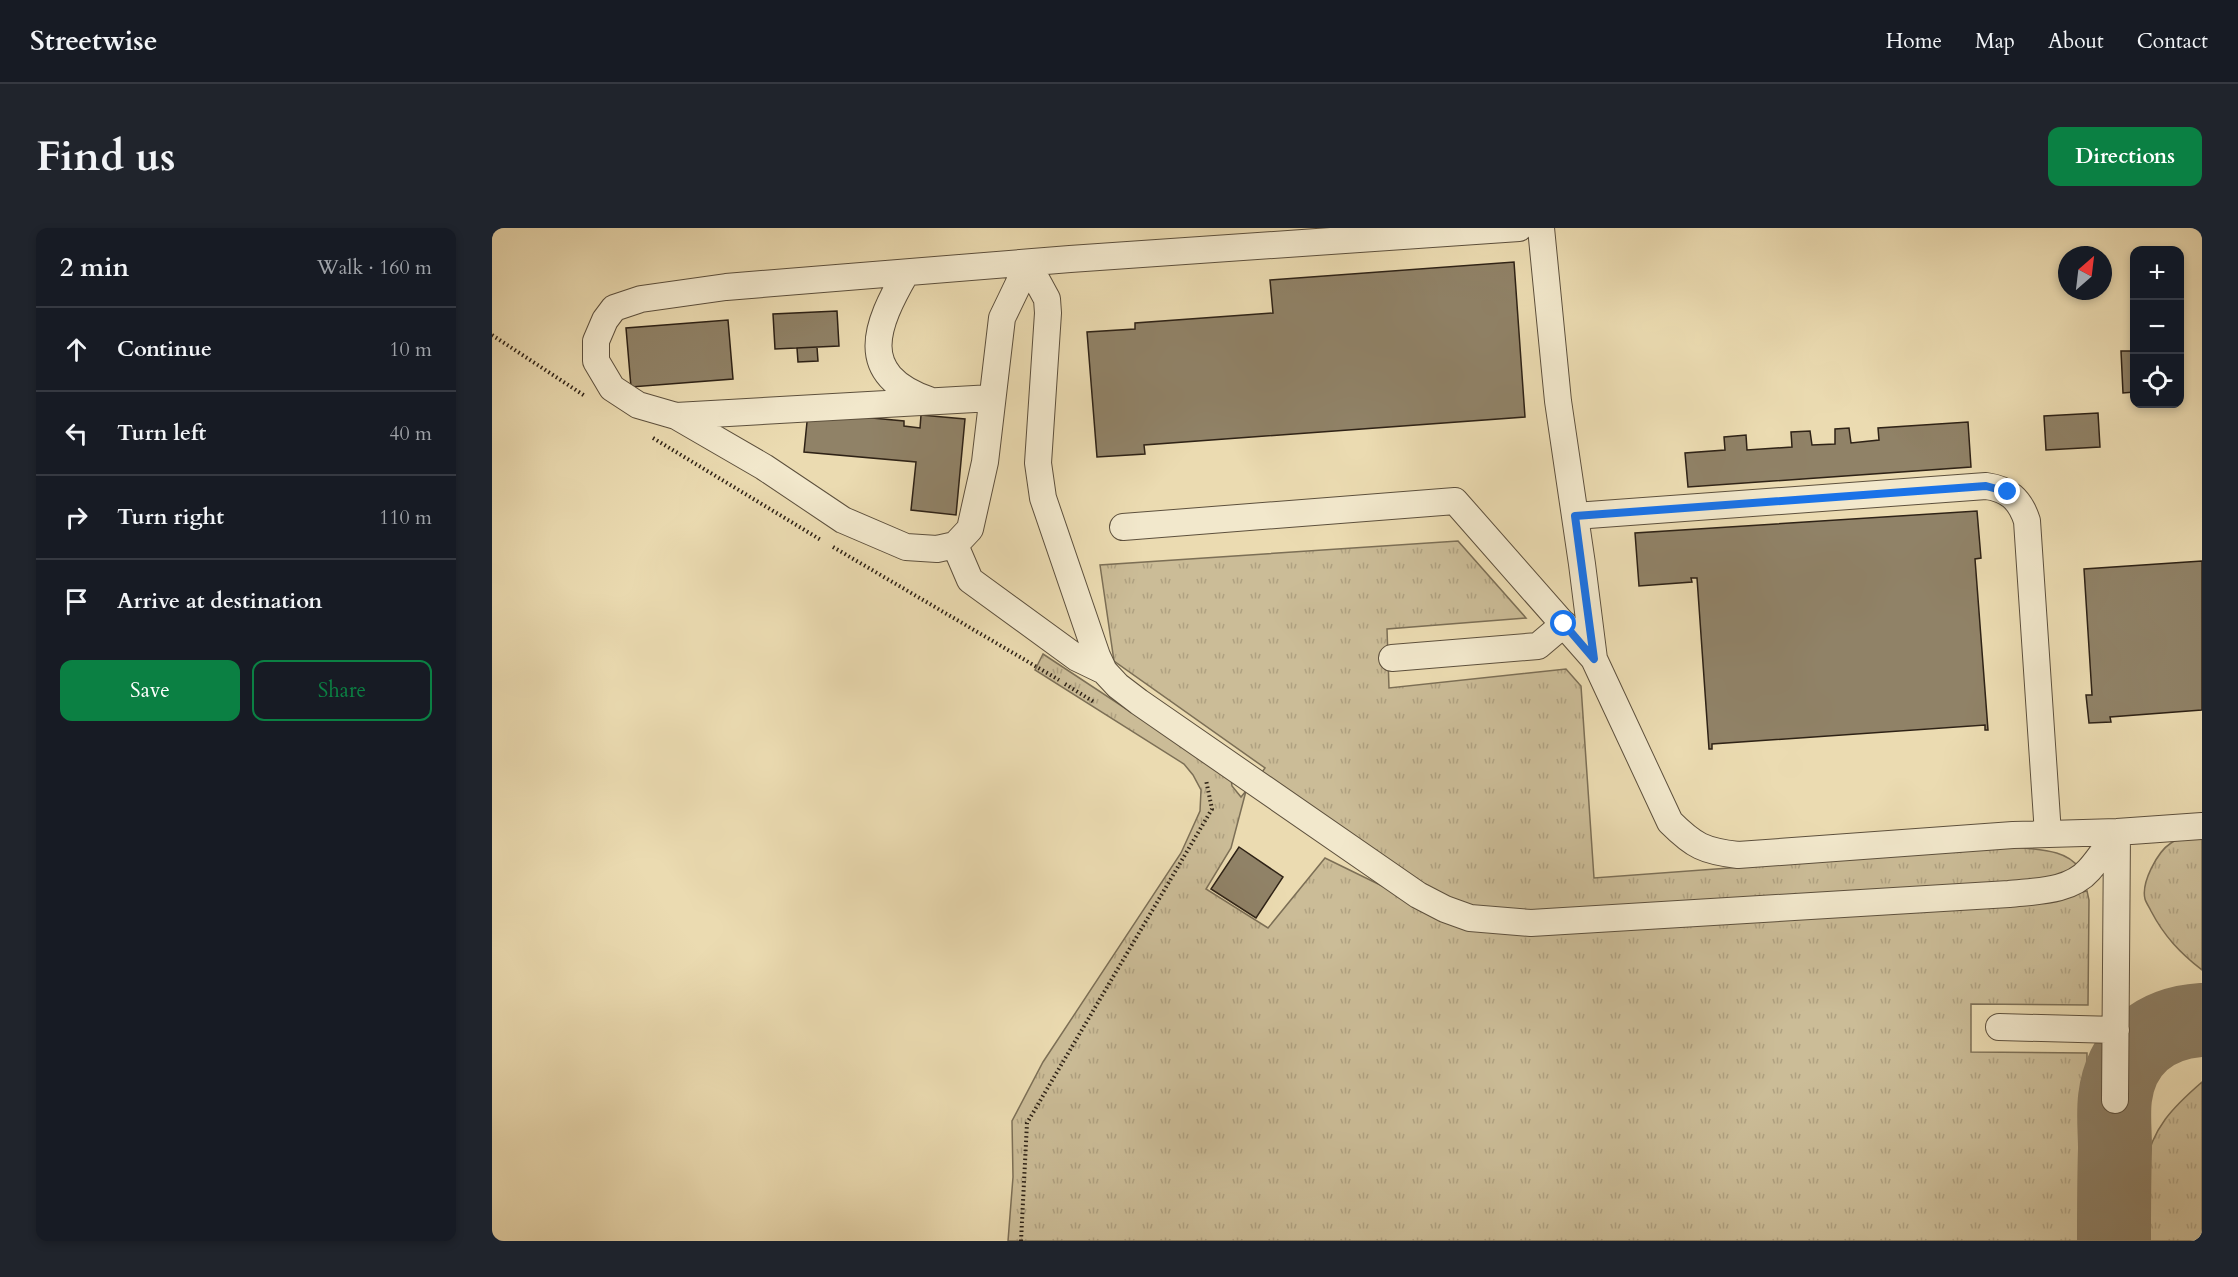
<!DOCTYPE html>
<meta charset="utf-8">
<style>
:root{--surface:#171b24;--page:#20242c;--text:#f1f3f6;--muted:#9ea1a6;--line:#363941;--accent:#0b8043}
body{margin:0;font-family:Cardo,serif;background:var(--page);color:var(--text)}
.controls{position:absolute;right:18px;top:18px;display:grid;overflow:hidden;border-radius:12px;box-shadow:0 3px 9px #0003}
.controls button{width:54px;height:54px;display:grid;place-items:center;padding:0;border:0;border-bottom:2px solid var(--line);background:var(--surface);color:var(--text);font:30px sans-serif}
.compass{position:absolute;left:1566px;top:18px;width:54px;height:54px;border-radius:50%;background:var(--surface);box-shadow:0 3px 9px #0003;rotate:28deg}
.stop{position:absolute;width:18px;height:18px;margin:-14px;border:4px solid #1a73e8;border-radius:50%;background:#fff}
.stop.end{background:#1a73e8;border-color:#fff;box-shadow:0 2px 6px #0008}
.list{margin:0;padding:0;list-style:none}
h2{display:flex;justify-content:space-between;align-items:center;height:78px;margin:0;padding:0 24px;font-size:26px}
h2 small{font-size:20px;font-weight:400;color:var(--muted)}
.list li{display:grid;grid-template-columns:39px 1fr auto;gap:18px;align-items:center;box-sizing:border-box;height:84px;padding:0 24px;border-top:2px solid var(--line)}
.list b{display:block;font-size:22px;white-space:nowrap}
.list em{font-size:20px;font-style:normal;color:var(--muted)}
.actions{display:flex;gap:12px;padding:18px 24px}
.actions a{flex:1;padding:14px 0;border:2px solid var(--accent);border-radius:12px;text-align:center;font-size:21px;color:var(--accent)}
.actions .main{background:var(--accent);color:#fff}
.icon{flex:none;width:33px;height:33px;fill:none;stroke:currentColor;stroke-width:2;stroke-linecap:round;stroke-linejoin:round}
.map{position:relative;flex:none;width:1710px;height:1013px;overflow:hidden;border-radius:12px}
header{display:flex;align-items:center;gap:36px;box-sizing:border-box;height:84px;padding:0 30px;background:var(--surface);border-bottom:2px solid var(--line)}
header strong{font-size:28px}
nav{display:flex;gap:33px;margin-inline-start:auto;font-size:21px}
.intro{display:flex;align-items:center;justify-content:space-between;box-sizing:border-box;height:144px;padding:0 36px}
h1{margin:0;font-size:42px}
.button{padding:15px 27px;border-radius:12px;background:var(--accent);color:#fff;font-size:21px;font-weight:700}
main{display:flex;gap:36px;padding:0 36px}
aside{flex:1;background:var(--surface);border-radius:12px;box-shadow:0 3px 9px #0003}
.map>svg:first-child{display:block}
.grass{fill:url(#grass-tufts);stroke:#7c6f56;stroke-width:1.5}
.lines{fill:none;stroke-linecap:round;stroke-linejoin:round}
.taxiway{stroke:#8c7e64;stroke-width:74}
.building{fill:#908267;stroke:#2e2216;stroke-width:1.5}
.minor-casing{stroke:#5d503d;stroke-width:28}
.path{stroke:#2e2216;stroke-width:4;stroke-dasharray:1.5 3;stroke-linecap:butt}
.minor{stroke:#f2e8cc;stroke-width:26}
.route{stroke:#1a73e8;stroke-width:8}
</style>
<header>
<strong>Streetwise</strong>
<nav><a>Home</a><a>Map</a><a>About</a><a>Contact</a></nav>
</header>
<div class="intro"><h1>Find us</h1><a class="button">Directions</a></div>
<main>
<aside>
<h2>2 min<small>Walk · 160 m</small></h2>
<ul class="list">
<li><svg class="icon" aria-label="ahead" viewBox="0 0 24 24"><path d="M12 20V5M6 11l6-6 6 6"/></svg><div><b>Continue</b></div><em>10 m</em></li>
<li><svg class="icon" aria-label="left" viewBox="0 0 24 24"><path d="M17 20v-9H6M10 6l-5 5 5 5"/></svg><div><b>Turn left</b></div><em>40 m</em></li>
<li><svg class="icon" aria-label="right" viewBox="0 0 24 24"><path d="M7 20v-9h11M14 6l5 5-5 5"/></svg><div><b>Turn right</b></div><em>110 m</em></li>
<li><svg class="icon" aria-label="arrive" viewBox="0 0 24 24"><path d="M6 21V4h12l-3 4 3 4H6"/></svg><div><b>Arrive at destination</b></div></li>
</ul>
<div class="actions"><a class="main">Save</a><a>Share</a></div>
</aside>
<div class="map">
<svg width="1710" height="1013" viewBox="0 0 1710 1013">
<defs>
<pattern id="grass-tufts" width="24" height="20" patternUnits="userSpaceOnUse" patternTransform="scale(1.5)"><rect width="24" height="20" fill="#cbbc97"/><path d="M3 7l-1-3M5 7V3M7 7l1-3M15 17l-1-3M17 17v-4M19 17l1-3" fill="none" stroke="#afa181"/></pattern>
</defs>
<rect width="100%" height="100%" fill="#ebdbb1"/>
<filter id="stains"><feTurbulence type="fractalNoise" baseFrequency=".00333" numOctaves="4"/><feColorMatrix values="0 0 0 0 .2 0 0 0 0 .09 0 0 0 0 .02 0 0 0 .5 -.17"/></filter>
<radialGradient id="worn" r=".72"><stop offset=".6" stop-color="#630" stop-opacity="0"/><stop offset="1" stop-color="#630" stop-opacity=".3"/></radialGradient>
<path class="grass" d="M 966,313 L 1034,390 L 895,401 L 897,460 L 1074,441 L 1089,458 L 1102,650 L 1524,619 C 1545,622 1574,621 1587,640 L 1566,651 L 1007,686 L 957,674 L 768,547 L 773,540 L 622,433 L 608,337 Z
M 551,426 L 739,550 L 740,558 L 749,569 L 754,563 L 739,620 L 714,661 L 776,700 L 833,630 L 921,673 L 949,689 L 1559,671 L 1595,663 L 1597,672 L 1596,777 L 1479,776 L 1479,824 L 1595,825 L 1593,1013 L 516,1013 L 521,949 L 520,893 L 551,834 L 689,625 L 708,583 L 709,562 L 701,547 L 692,536 L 543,442 Z
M 1710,608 L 1710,742 C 1688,725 1672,708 1659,683 C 1658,680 1654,675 1653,671 C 1649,655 1665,624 1679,615 C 1688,609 1699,608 1710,608 Z
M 1710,854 L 1710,1013 L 1650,1013 L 1651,940 L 1653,939 C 1660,900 1681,879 1710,854 Z"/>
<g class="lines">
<path class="taxiway" d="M 1622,1013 C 1622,982 1622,952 1623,921 C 1623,904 1621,887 1623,870 C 1629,821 1663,795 1710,792"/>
</g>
<path class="building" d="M 1022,34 L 1033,189 L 652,217 L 653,226 L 605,229 L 595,104 L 643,101 L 643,95 L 781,85 L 778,52 Z
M 345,83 L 347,118 L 283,121 L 281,86 Z
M 236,92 L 241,151 L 139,159 L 134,100 Z
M 325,119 L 326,133 L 306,134 L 305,120 Z
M 1629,123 L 1642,123 L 1642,164 L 1631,165 Z
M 316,184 L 412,193 L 412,198 L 428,200 L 429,187 L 473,191 L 464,287 L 419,282 L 424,234 L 312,224 Z
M 1606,185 L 1608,219 L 1554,222 L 1552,188 Z
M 1476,194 L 1479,239 L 1196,259 L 1193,225 L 1233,222 L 1232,209 L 1254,207 L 1255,222 L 1300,219 L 1299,204 L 1318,203 L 1320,217 L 1343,216 L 1343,201 L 1357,200 L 1359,215 L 1387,212 L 1386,200 Z
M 1485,283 L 1489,330 L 1483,331 L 1496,502 L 1493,502 L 1493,497 L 1220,516 L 1220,521 L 1217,521 L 1205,350 L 1199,350 L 1200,354 L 1147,358 L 1143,305 Z
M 1710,333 L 1710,482 L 1618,489 L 1619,494 L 1597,495 L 1594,467 L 1600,467 L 1592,341 Z
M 747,619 L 791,649 L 764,690 L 719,661 Z"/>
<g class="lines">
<g class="minor-casing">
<path id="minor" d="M 1049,0 L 1066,173 L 1090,336 L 1102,431
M 536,36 L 510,90 L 493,234 L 478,301 L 463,317 L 445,321 L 414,319 L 351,292 L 272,239 L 184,188 L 146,177 L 120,160 L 104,133 L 104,113 L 113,92 L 122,80 L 149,71 L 234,59 L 578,31 L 1027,0
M 536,36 L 555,71 L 556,85 L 546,235 L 551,270 L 605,428 L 612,443 L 626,458 L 647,474 L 926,667 L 953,681 L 978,690 L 1039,695 L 1517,666 C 1543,663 1578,664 1597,642 C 1607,631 1616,617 1625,604
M 414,45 C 384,97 363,146 437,172
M 184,188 L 500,170
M 1083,288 L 1494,258 C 1516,261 1528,271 1535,293 L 1556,606
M 631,299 L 963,273 L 1102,431 L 1178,594 C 1202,618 1212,623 1246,627 L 1521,607 L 1625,604 L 1710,598
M 463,317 L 478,352 L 585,430 L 612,443
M 900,430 L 1046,418 L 1072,396
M 1507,799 L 1624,802
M 1623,872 L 1625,604"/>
</g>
<path class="path" d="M 0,107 L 93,168
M 161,210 L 329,312
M 341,319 L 567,452
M 573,456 L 602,474
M 529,1013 L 535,895 L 720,581 L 714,552"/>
<use href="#minor" class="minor"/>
</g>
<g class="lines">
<path class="route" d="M 1072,396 L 1102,431 L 1083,288 L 1494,258 L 1516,264"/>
</g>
<rect width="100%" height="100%" filter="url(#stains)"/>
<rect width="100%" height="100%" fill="url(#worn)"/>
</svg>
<div class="controls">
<button>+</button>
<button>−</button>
<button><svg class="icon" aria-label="locate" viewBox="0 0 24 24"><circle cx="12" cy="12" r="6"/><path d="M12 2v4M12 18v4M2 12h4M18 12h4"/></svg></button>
</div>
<svg class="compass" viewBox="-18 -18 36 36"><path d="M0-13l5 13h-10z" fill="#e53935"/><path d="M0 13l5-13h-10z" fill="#9ea1a6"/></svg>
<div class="stop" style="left:1072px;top:396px"></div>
<div class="stop end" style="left:1516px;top:264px"></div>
</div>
</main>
